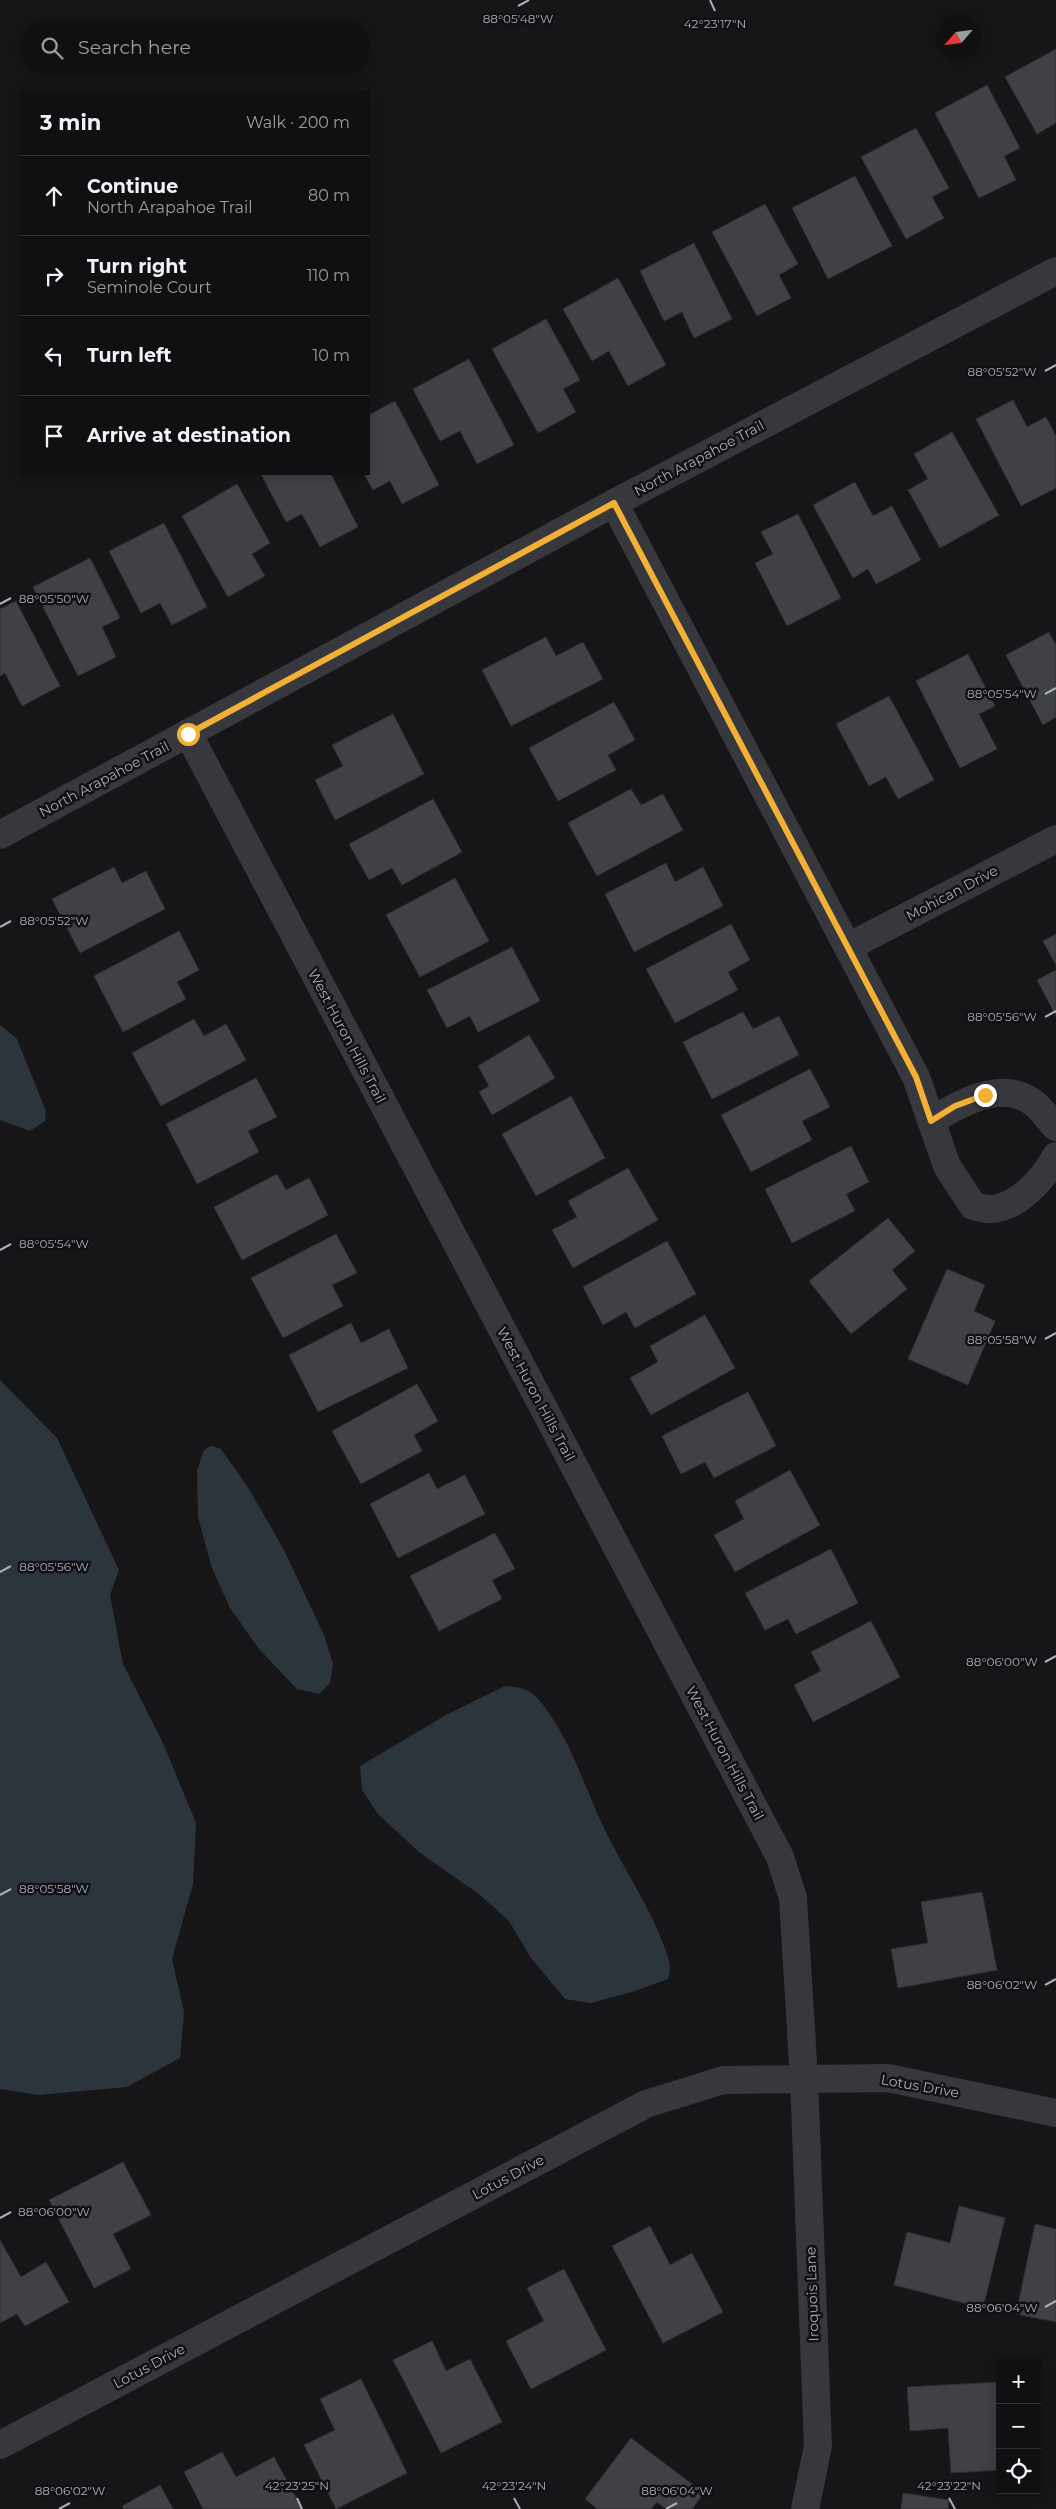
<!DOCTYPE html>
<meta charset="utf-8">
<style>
:root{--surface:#101012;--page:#1e1e20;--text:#f1f3f6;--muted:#9c9d9f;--line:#303032}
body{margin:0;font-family:Montserrat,sans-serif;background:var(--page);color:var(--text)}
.controls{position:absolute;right:15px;bottom:15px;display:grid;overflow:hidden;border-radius:0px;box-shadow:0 2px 12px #0003}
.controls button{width:45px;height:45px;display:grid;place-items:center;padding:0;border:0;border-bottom:1px solid var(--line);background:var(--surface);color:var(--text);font:25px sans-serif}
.compass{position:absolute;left:936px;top:15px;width:45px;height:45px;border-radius:50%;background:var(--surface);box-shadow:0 2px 12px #0003;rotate:242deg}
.stop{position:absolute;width:15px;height:15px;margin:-11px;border:4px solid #f2b134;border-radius:50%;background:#fff}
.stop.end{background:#f2b134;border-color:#fff;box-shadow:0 1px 5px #0008}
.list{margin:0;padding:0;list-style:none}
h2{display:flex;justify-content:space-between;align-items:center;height:65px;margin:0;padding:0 20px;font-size:21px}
h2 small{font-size:16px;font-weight:400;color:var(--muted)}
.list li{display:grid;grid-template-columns:32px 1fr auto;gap:15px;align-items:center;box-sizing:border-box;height:80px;padding:0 20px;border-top:1px solid var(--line)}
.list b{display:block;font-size:19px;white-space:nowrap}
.list p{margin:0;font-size:16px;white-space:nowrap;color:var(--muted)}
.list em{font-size:16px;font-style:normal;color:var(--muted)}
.icon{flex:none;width:28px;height:28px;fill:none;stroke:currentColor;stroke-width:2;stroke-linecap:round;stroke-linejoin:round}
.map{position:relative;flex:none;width:1056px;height:2509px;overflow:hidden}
.search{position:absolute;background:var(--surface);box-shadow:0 2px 12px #0003;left:20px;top:20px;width:350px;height:55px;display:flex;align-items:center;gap:12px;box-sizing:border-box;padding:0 18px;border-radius:28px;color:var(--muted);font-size:19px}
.panel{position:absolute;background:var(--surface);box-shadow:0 2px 12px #0003;left:20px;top:90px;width:350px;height:385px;border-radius:0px}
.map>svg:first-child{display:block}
.water{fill:#2c353c}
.building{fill:#404145;stroke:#303034}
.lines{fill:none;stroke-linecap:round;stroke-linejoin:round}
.street{stroke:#37383d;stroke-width:28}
.route{stroke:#f2b134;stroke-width:6}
.ticks{fill:none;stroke:#a8adb8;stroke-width:2}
.labels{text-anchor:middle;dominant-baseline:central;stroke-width:5;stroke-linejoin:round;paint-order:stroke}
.street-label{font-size:14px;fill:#a8adb8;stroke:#111113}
.ticks-label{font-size:12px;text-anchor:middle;fill:#a8adb8;stroke:#111113;stroke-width:5;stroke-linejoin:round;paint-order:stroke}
</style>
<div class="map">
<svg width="1056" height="2509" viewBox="0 0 1056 2509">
<rect width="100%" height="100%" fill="#161618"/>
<path class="water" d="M 0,1025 L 17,1039 L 46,1111 L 45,1121 L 30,1131 L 0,1120 Z
M 0,1380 L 57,1438 L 119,1570 L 110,1595 L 123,1664 L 163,1743 L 196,1823 L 193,1884 L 172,1959 L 184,2012 L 180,2058 L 127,2087 L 38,2095 L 0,2089 Z
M 213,1446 L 221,1449 L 247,1486 L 283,1548 L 324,1635 L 333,1664 L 330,1683 L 319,1694 L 297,1689 L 259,1649 L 230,1608 L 212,1568 L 198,1517 L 197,1471 L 203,1452 L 208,1447 Z
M 505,1686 C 524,1688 531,1689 543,1705 C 572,1742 584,1787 604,1828 C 624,1870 652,1909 667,1954 C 670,1964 671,1969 668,1979 L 632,1992 L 591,2003 L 565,1999 L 531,1958 L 509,1921 L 479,1894 L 420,1853 L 378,1814 L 362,1790 L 360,1766 L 446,1715 Z"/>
<path class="building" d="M 1056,49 L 1056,123 L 1037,134 L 1005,77 Z
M 987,85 L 1020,148 L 1004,156 L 1016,180 L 979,198 L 935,113 Z
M 916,128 L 949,188 L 932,197 L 944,218 L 906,239 L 861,157 Z
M 855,176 L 892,246 L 828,279 L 792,208 Z
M 765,204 L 798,264 L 779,275 L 791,298 L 757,316 L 712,232 Z
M 694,243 L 732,319 L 694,338 L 682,312 L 664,321 L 640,271 Z
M 618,278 L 666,365 L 628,386 L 609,351 L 592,361 L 563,309 Z
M 546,319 L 580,380 L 563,389 L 576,412 L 538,433 L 492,349 Z
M 469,359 L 514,445 L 477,464 L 460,431 L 440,441 L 413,389 Z
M 1013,400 L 1027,427 L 1046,417 L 1056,436 L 1056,488 L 1021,506 L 976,419 Z
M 395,401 L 439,485 L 402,504 L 390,481 L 373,490 L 364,474 L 369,474 L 369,415 Z
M 952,432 L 999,515 L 940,548 L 908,490 L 928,479 L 914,454 Z
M 261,474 L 331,474 L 358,527 L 320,547 L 302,514 L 286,522 Z
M 855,482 L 873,516 L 892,506 L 921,560 L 876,584 L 868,569 L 853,578 L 813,505 Z
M 237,484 L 270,543 L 252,554 L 265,576 L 228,597 L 182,516 Z
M 798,514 L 841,598 L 787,626 L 755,563 L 773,554 L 761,532 Z
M 164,523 L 207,607 L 172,625 L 160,603 L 141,613 L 109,551 Z
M 90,558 L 120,618 L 102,627 L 116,657 L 78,676 L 33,587 Z
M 16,601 L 60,686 L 22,706 L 5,673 L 0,676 L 0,609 Z
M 1049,632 L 1056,645 L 1056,717 L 1043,725 L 1006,655 Z
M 546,637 L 556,656 L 583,642 L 603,679 L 511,726 L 482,670 Z
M 968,654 L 995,706 L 979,714 L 997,749 L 960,768 L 916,681 Z
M 889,696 L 934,780 L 898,799 L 886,777 L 869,786 L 836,724 Z
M 614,702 L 635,740 L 608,755 L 616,770 L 558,801 L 529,748 Z
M 393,714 L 424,774 L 335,820 L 315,780 L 343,766 L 332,745 Z
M 631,789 L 641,805 L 663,794 L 683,830 L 597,876 L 568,823 Z
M 433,799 L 462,852 L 402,885 L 392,868 L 369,880 L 349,844 Z
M 666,863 L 675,882 L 703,867 L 723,906 L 634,952 L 605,894 Z
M 114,867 L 122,883 L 146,871 L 165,909 L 80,953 L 52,899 Z
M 455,878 L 489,941 L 420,977 L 386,915 Z
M 731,924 L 750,960 L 728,972 L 738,990 L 675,1023 L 646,969 Z
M 179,931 L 199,970 L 177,982 L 186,999 L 123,1032 L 94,976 Z
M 1056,934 L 1056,965 L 1043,941 Z
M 512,947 L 540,1001 L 478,1032 L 470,1016 L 447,1028 L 427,990 Z
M 1056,970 L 1056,1016 L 1037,980 Z
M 743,1012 L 753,1029 L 779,1016 L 799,1055 L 712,1099 L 683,1042 Z
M 194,1019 L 204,1036 L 226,1024 L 246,1060 L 161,1106 L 132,1053 Z
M 529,1035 L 555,1078 L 492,1115 L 479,1092 L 489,1086 L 478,1066 Z
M 810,1069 L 830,1107 L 802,1121 L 812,1140 L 751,1172 L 721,1115 Z
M 256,1078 L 277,1117 L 248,1131 L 259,1152 L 197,1184 L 166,1124 Z
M 571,1096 L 605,1158 L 536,1196 L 502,1134 Z
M 851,1146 L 869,1182 L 846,1194 L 855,1211 L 792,1243 L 765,1189 Z
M 628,1168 L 658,1220 L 573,1268 L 552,1230 L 577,1217 L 568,1201 Z
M 277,1174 L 286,1190 L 309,1178 L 328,1215 L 242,1260 L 214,1207 Z
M 888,1218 L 915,1251 L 892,1270 L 907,1289 L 851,1334 L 809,1281 Z
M 336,1234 L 357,1273 L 332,1285 L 343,1306 L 283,1338 L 251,1278 Z
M 667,1241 L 696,1294 L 635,1328 L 626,1312 L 603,1325 L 583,1287 Z
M 947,1269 L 985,1285 L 974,1311 L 995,1321 L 968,1385 L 908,1359 Z
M 705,1315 L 735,1368 L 651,1415 L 630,1378 L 658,1362 L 650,1346 Z
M 351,1323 L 361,1343 L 389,1329 L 408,1368 L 318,1412 L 289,1355 Z
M 417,1384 L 438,1421 L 414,1435 L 422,1451 L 361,1484 L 332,1431 Z
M 748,1392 L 776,1446 L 714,1478 L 705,1462 L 681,1474 L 662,1436 Z
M 790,1470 L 820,1525 L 735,1572 L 714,1535 L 744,1519 L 735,1501 Z
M 429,1473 L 437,1489 L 465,1475 L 485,1514 L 398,1558 L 370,1504 Z
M 495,1533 L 515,1569 L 492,1580 L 502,1599 L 439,1631 L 410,1576 Z
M 831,1549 L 858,1603 L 796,1634 L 788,1619 L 765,1630 L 745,1593 Z
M 871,1621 L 900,1677 L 813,1722 L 794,1685 L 821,1671 L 811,1652 Z
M 982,1892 L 997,1970 L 898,1988 L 891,1949 L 928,1943 L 921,1902 Z
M 123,2162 L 151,2215 L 113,2234 L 131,2269 L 94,2288 L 49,2200 Z
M 959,2206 L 1005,2218 L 983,2308 L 894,2285 L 907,2232 L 950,2243 Z
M 1035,2224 L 1056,2229 L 1056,2322 L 1016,2314 Z
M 650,2226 L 670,2265 L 692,2253 L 723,2312 L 663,2343 L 612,2246 Z
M 0,2240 L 21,2277 L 46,2262 L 69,2302 L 25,2326 L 17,2314 L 0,2323 Z
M 564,2269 L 606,2350 L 531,2389 L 506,2341 L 544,2321 L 527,2288 Z
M 432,2341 L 446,2371 L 470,2359 L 502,2422 L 441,2453 L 393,2360 Z
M 361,2379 L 407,2473 L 336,2509 L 304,2445 L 335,2430 L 320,2399 Z
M 1000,2382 L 1000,2470 L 951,2473 L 948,2428 L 910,2431 L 907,2387 Z
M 631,2438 L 704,2493 L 692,2509 L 666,2509 L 657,2502 L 651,2509 L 597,2509 L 585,2499 Z
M 222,2452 L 236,2477 L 274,2457 L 302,2509 L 203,2509 L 184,2472 Z
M 160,2485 L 173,2509 L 124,2509 L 122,2506 Z
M 903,2493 L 949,2500 L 948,2509 L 901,2509 Z"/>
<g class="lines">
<path class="street" d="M 614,503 L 916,1077 L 947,1166 L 973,1206 C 979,1207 986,1210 992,1209 C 1019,1207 1044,1178 1056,1156
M 188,733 L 780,1857 L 793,1898 L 804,2079 L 818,2446 L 805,2509
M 0,835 L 614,503 L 1056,271
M 848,947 L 1056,839
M 931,1121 C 960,1103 1004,1078 1035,1104 C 1043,1111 1049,1120 1056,1127
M 0,2445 L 646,2104 L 723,2080 L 888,2078 L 1056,2113"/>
</g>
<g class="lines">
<path class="route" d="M 188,734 L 614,503 L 916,1077 L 931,1121 L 955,1106 L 985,1095"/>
</g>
<path class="ticks" d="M 710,0 L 715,11M 518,6 L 529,0M 1045,371 L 1056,365M 0,604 L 11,598M 1045,694 L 1056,688M 0,927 L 11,921M 1045,1017 L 1056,1011M 0,1250 L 11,1244M 1045,1339 L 1056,1333M 0,1572 L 11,1566M 1045,1662 L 1056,1656M 0,1895 L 11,1889M 1045,1985 L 1056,1979M 0,2218 L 11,2212M 1045,2307 L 1056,2301M 297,2498 L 302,2509M 514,2498 L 520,2509M 949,2498 L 955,2509M 59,2509 L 70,2503M 666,2509 L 677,2503"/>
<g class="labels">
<g class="street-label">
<text transform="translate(699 458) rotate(-28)">North Arapahoe Trail</text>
<text transform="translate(104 779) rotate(-28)">North Arapahoe Trail</text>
<text transform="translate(952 893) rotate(-28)">Mohican Drive</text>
<text transform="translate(347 1036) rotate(62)">West Huron Hills Trail</text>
<text transform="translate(536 1394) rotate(62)">West Huron Hills Trail</text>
<text transform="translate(725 1753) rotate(62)">West Huron Hills Trail</text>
<text transform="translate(920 2086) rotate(10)">Lotus Drive</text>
<text transform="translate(508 2177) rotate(-28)">Lotus Drive</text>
<text transform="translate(812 2294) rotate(-92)">Iroquois Lane</text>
<text transform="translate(149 2366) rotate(-28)">Lotus Drive</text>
</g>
</g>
<g class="ticks-label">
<text x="518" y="23">88°05'48"W</text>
<text x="715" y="28">42°23'17"N</text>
<text x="1002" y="376">88°05'52"W</text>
<text x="54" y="603">88°05'50"W</text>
<text x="1002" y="698">88°05'54"W</text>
<text x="54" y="925">88°05'52"W</text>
<text x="1002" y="1021">88°05'56"W</text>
<text x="54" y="1248">88°05'54"W</text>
<text x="1002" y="1344">88°05'58"W</text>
<text x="54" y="1571">88°05'56"W</text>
<text x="1002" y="1666">88°06'00"W</text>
<text x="54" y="1893">88°05'58"W</text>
<text x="1002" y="1989">88°06'02"W</text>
<text x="54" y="2216">88°06'00"W</text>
<text x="1002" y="2312">88°06'04"W</text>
<text x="297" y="2490">42°23'25"N</text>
<text x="514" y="2490">42°23'24"N</text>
<text x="949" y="2490">42°23'22"N</text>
<text x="70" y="2495">88°06'02"W</text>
<text x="677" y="2495">88°06'04"W</text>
</g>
</svg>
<div class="controls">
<button>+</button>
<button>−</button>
<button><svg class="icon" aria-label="locate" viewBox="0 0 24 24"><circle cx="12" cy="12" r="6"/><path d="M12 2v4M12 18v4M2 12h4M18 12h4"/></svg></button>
</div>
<svg class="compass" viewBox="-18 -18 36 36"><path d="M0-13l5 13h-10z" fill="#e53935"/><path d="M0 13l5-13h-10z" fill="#9c9d9f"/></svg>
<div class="stop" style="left:188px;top:734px"></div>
<div class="stop end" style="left:985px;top:1095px"></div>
<div class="search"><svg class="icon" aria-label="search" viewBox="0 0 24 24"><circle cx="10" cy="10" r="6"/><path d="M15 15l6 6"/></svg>Search here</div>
<section class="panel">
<h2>3 min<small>Walk · 200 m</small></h2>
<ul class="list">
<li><svg class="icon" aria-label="ahead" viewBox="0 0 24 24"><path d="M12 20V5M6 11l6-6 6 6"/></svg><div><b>Continue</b><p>North Arapahoe Trail</p></div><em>80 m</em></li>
<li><svg class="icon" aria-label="right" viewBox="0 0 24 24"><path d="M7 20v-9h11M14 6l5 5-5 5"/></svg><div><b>Turn right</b><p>Seminole Court</p></div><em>110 m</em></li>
<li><svg class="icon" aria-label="left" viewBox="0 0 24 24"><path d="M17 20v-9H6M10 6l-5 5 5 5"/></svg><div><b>Turn left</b></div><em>10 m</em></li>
<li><svg class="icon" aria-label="arrive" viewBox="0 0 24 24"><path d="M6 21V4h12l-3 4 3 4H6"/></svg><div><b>Arrive at destination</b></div></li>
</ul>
</section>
</div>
